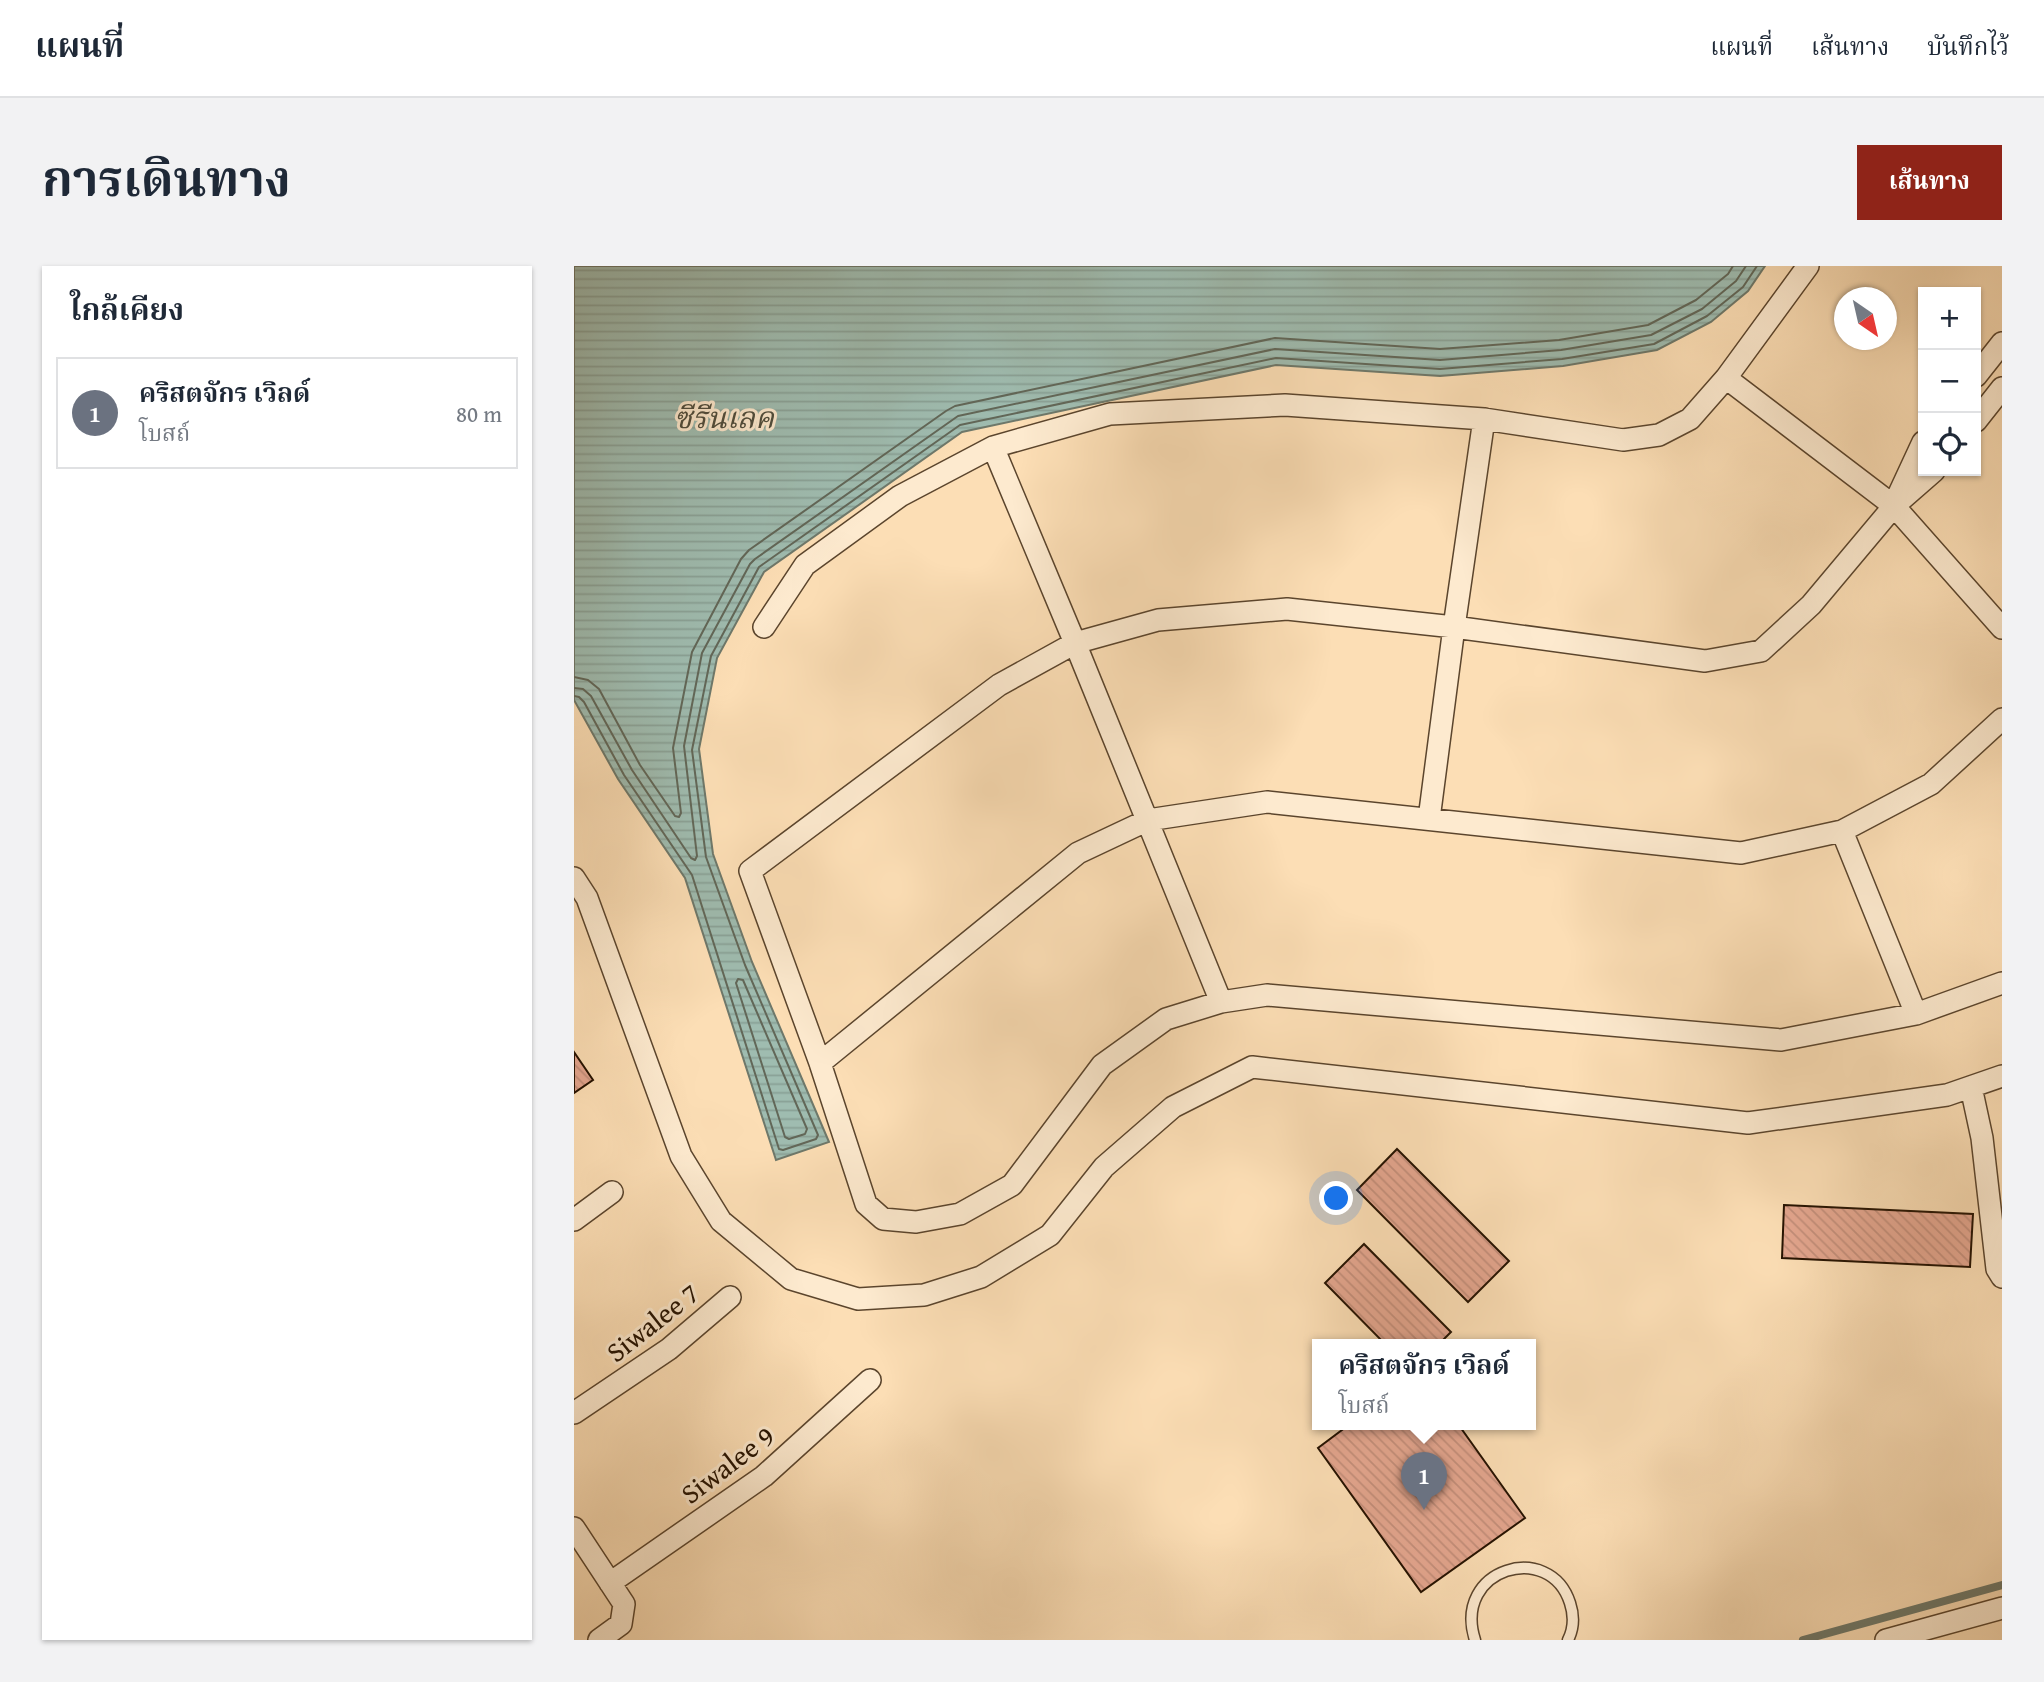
<!DOCTYPE html>
<html lang="th">
<meta charset="utf-8">
<style>
:root{--surface:#fff;--page:#f2f2f3;--text:#1f2937;--muted:#747a83;--line:#e0e1e3;--accent:#8f2418}
body{margin:0;font-family:"Gentium Book Plus","Noto Serif Thai",serif;background:var(--page);color:var(--text)}
.controls{position:absolute;right:21px;top:21px;display:grid;overflow:hidden;border-radius:0px;box-shadow:0 2px 5px #0004}
.controls button{width:63px;height:63px;display:grid;place-items:center;padding:0;border:0;border-bottom:2px solid var(--line);background:var(--surface);color:var(--text);font:35px sans-serif}
.compass{position:absolute;left:1260px;top:21px;width:63px;height:63px;border-radius:50%;background:var(--surface);box-shadow:0 2px 5px #0004;rotate:146deg}
.you{position:absolute;left:763px;top:933px;width:24px;height:24px;margin:-18px;border:5px solid #fff;border-radius:50%;background:#1a73e8;box-shadow:0 0 0 10px #1a73e833}
.badge{display:grid;place-items:center;width:46px;height:46px;border-radius:50%;background:var(--accent);color:#fff;font-size:23px;font-weight:700}
.pin{position:absolute;translate:-50% -58px;filter:drop-shadow(0 2px 4px #0008)}
.pin::after{content:'';position:absolute;top:37px;width:24px;height:21px;background:inherit;clip-path:polygon(0 0,100% 0,50% 100%)}
.popup{position:absolute;left:738px;top:1073px;width:224px;height:91px;box-sizing:border-box;display:grid;place-content:center;border-radius:0px;background:var(--surface);filter:drop-shadow(0 2px 5px #0005);font-size:23px;white-space:nowrap;color:var(--muted)}
.popup b{font-size:26px;color:var(--text)}
.popup::after{content:'';position:absolute;left:50%;top:100%;margin-left:-14px;border:14px solid transparent;border-top-color:var(--surface)}
.list{margin:0;padding:0;list-style:none}
h2{display:flex;justify-content:space-between;align-items:center;height:91px;margin:0;padding:0 28px;font-size:30px}
h2 small{font-size:23px;font-weight:400;color:var(--muted)}
.list li{display:grid;grid-template-columns:46px 1fr auto;gap:21px;align-items:center;box-sizing:border-box;height:112px;margin:0 14px 14px;padding:0 14px;border:2px solid var(--line);border-radius:0px}
.list b{display:block;font-size:26px;white-space:nowrap}
.list p{margin:0;font-size:23px;white-space:nowrap;color:var(--muted)}
.list em{font-size:23px;font-style:normal;color:var(--muted)}
.icon{flex:none;width:38px;height:38px;fill:none;stroke:currentColor;stroke-width:2;stroke-linecap:round;stroke-linejoin:round}
.map{position:relative;flex:none;width:1428px;height:1374px;overflow:hidden;border-radius:0px}
header{display:flex;align-items:center;gap:42px;box-sizing:border-box;height:98px;padding:0 35px;background:var(--surface);border-bottom:2px solid var(--line)}
header strong{font-size:33px}
nav{display:flex;gap:38px;margin-inline-start:auto;font-size:24px}
.intro{display:flex;align-items:center;justify-content:space-between;box-sizing:border-box;height:168px;padding:0 42px}
h1{margin:0;font-size:49px}
.button{padding:18px 32px;border-radius:0px;background:var(--accent);color:#fff;font-size:24px;font-weight:700}
main{display:flex;gap:42px;padding:0 42px}
aside{flex:1;background:var(--surface);border-radius:0px;box-shadow:0 2px 5px #0004}
.map>svg:first-child{display:block}
.water{fill:url(#water-rules);stroke:#6e786a;stroke-width:2}
.lines{fill:none;stroke-linecap:round;stroke-linejoin:round}
.shore{stroke:#626758;stroke-width:2}
.stream{stroke:#6e786a;stroke-width:8}
.building{fill:url(#building-back-hatch);stroke:#251200;stroke-width:2}
.service-casing{stroke:#5b452d;stroke-width:13}
.minor-casing{stroke:#5b452d;stroke-width:24}
.service{stroke:#fdeacf;stroke-width:10}
.minor{stroke:#fdeacf;stroke-width:21}
.labels{text-anchor:middle;dominant-baseline:central;stroke-width:6;stroke-linejoin:round;paint-order:stroke}
.street-label{font-size:28px;fill:#251200;stroke:#fdeacf}
.water-label{font-size:30px;font-style:italic;fill:#504e3e;stroke:#fdeacf}
</style>
<header>
<strong>แผนที่</strong>
<nav><a>แผนที่</a><a>เส้นทาง</a><a>บันทึกไว้</a></nav>
</header>
<div class="intro"><h1>การเดินทาง</h1><a class="button">เส้นทาง</a></div>
<main>
<aside>
<h2>ใกล้เคียง<small></small></h2>
<ul class="list">
<li><span class="badge" style="background:#6b7280">1</span><div><b>คริสตจักร เวิลด์</b><p>โบสถ์</p></div><em>80 m</em></li>
</ul>
</aside>
<div class="map">
<svg width="1428" height="1374" viewBox="0 0 1428 1374">
<defs>
<pattern id="water-rules" width="6" height="5" patternUnits="userSpaceOnUse" patternTransform="scale(1.75)"><rect width="6" height="5" fill="#9fbcb0"/><path d="M0 2.5h6" fill="none" stroke="#89a196"/></pattern>
<pattern id="building-back-hatch" width="6" height="6" patternUnits="userSpaceOnUse" patternTransform="scale(1.75)"><rect width="6" height="6" fill="#e4a68f"/><path d="M-1 5l2 2M0 0l6 6M5-1l2 2" fill="none" stroke="#c38e7a"/></pattern>
</defs>
<rect width="100%" height="100%" fill="#fcdeb5"/>
<filter id="stains"><feTurbulence type="fractalNoise" baseFrequency=".00286" numOctaves="4"/><feColorMatrix values="0 0 0 0 .2 0 0 0 0 .09 0 0 0 0 .02 0 0 0 .5 -.17"/></filter>
<radialGradient id="worn" r=".72"><stop offset=".6" stop-color="#630" stop-opacity="0"/><stop offset="1" stop-color="#630" stop-opacity=".3"/></radialGradient>
<path class="water" d="M 0,0 L 1191,0 L 1174,25 L 1137,56 L 1083,84 L 989,100 L 866,110 L 702,99 L 388,166 L 190,306 L 143,392 L 125,483 L 139,588 L 178,696 L 255,876 L 202,894 L 111,612 L 44,513 L 0,434 Z"/>
<g class="lines">
<path class="shore" d="M 0,411 L 14,414 L 25,423 L 66,499 L 101,550 L 105,551 L 107,547 L 99,482 L 118,386 L 167,293 L 175,284 L 372,145 L 381,140 L 701,72 L 866,83 L 985,74 L 1074,59 L 1122,34 L 1154,8 L 1159,0
M 0,422 L 9,423 L 17,430 L 58,504 L 117,592 L 121,594 L 123,590 L 110,480 L 128,387 L 176,298 L 181,293 L 384,150 L 701,83 L 866,94 L 987,84 L 1077,69 L 1128,43 L 1162,15 L 1172,0
M 0,430 L 5,431 L 10,436 L 50,509 L 118,609 L 205,883 L 209,884 L 242,873 L 244,869 L 171,699 L 132,591 L 118,484 L 137,390 L 185,301 L 386,159 L 702,92 L 866,103 L 988,93 L 1080,78 L 1133,50 L 1169,21 L 1183,0
M 164,713 L 169,714 L 233,863 L 231,868 L 215,873 L 211,871 L 162,717 Z"/>
<path class="stream" d="M 1229,1374 L 1428,1319"/>
</g>
<path class="building" d="M 0,786 L 19,814 L 0,827 Z
M 823,883 L 935,995 L 894,1036 L 783,924 Z
M 1210,939 L 1399,948 L 1396,1001 L 1208,992 Z
M 790,978 L 877,1066 L 865,1078 L 811,1078 L 751,1017 Z
M 776,1158 L 884,1158 L 951,1252 L 847,1326 L 744,1182 Z"/>
<g class="lines">
<g class="service-casing">
<path id="service" d="M 901,1374 C 878,1302 976,1274 996,1337 C 1000,1349 1000,1362 994,1374"/>
</g>
<g class="minor-casing">
<path id="minor" d="M 1402,110 L 1428,77
M 1152,112 L 1320,240 L 1428,362
M 1402,155 L 1428,122
M 419,181 L 501,377 L 647,736
M 1360,205 L 1320,240 L 1237,339 L 1187,385 L 1131,395 L 880,361 L 713,343 L 584,354 L 501,377 L 425,419 L 176,605 L 246,797 L 292,938 L 309,953 L 342,956 L 386,948 L 438,919 L 528,799 L 592,753 L 647,736 L 693,729 L 1207,774 L 1342,748 L 1428,717
M 1323,232 L 1349,176
M 190,361 L 231,299 L 326,230 L 419,181 L 536,148 L 711,139 L 910,153 L 1049,174 L 1085,169 L 1116,153 L 1152,112 L 1234,0
M 855,553 L 880,361 L 910,153
M 1268,565 L 1342,748
M 0,612 L 13,632 L 107,890 L 147,955 L 217,1013 L 284,1033 L 350,1029 L 407,1011 L 476,969 L 530,901 L 599,841 L 678,801 L 1174,857 L 1373,829 L 1428,810
M 246,797 L 504,587 L 574,554 L 693,536 L 1167,587 L 1268,565 L 1357,518 L 1428,453
M 1397,821 L 1408,872 L 1423,1003 L 1428,1011
M 0,954 L 38,926
M 0,1147 L 95,1083 L 156,1031
M 0,1262 L 50,1338 L 47,1358 L 25,1374
M 36,1317 L 190,1210 L 296,1114
M 1312,1374 L 1428,1342"/>
</g>
<use href="#service" class="service"/>
<use href="#minor" class="minor"/>
</g>
<g class="labels">
<g class="street-label">
<text transform="translate(78 1056) rotate(-38)">Siwalee 7</text>
<text transform="translate(153 1198) rotate(-37)">Siwalee 9</text>
</g>
<g class="water-label">
<text x="150" y="151">ซีรีนเลค</text>
</g>
</g>
<rect width="100%" height="100%" filter="url(#stains)"/>
<rect width="100%" height="100%" fill="url(#worn)"/>
</svg>
<div class="controls">
<button>+</button>
<button>−</button>
<button><svg class="icon" aria-label="locate" viewBox="0 0 24 24"><circle cx="12" cy="12" r="6"/><path d="M12 2v4M12 18v4M2 12h4M18 12h4"/></svg></button>
</div>
<svg class="compass" viewBox="-18 -18 36 36"><path d="M0-13l5 13h-10z" fill="#e53935"/><path d="M0 13l5-13h-10z" fill="#747a83"/></svg>
<div class="you"></div>
<div class="pin badge" style="left:850px;top:1244px;background:#6b7280">1</div>
<div class="popup"><b>คริสตจักร เวิลด์</b>โบสถ์</div>
</div>
</main>
